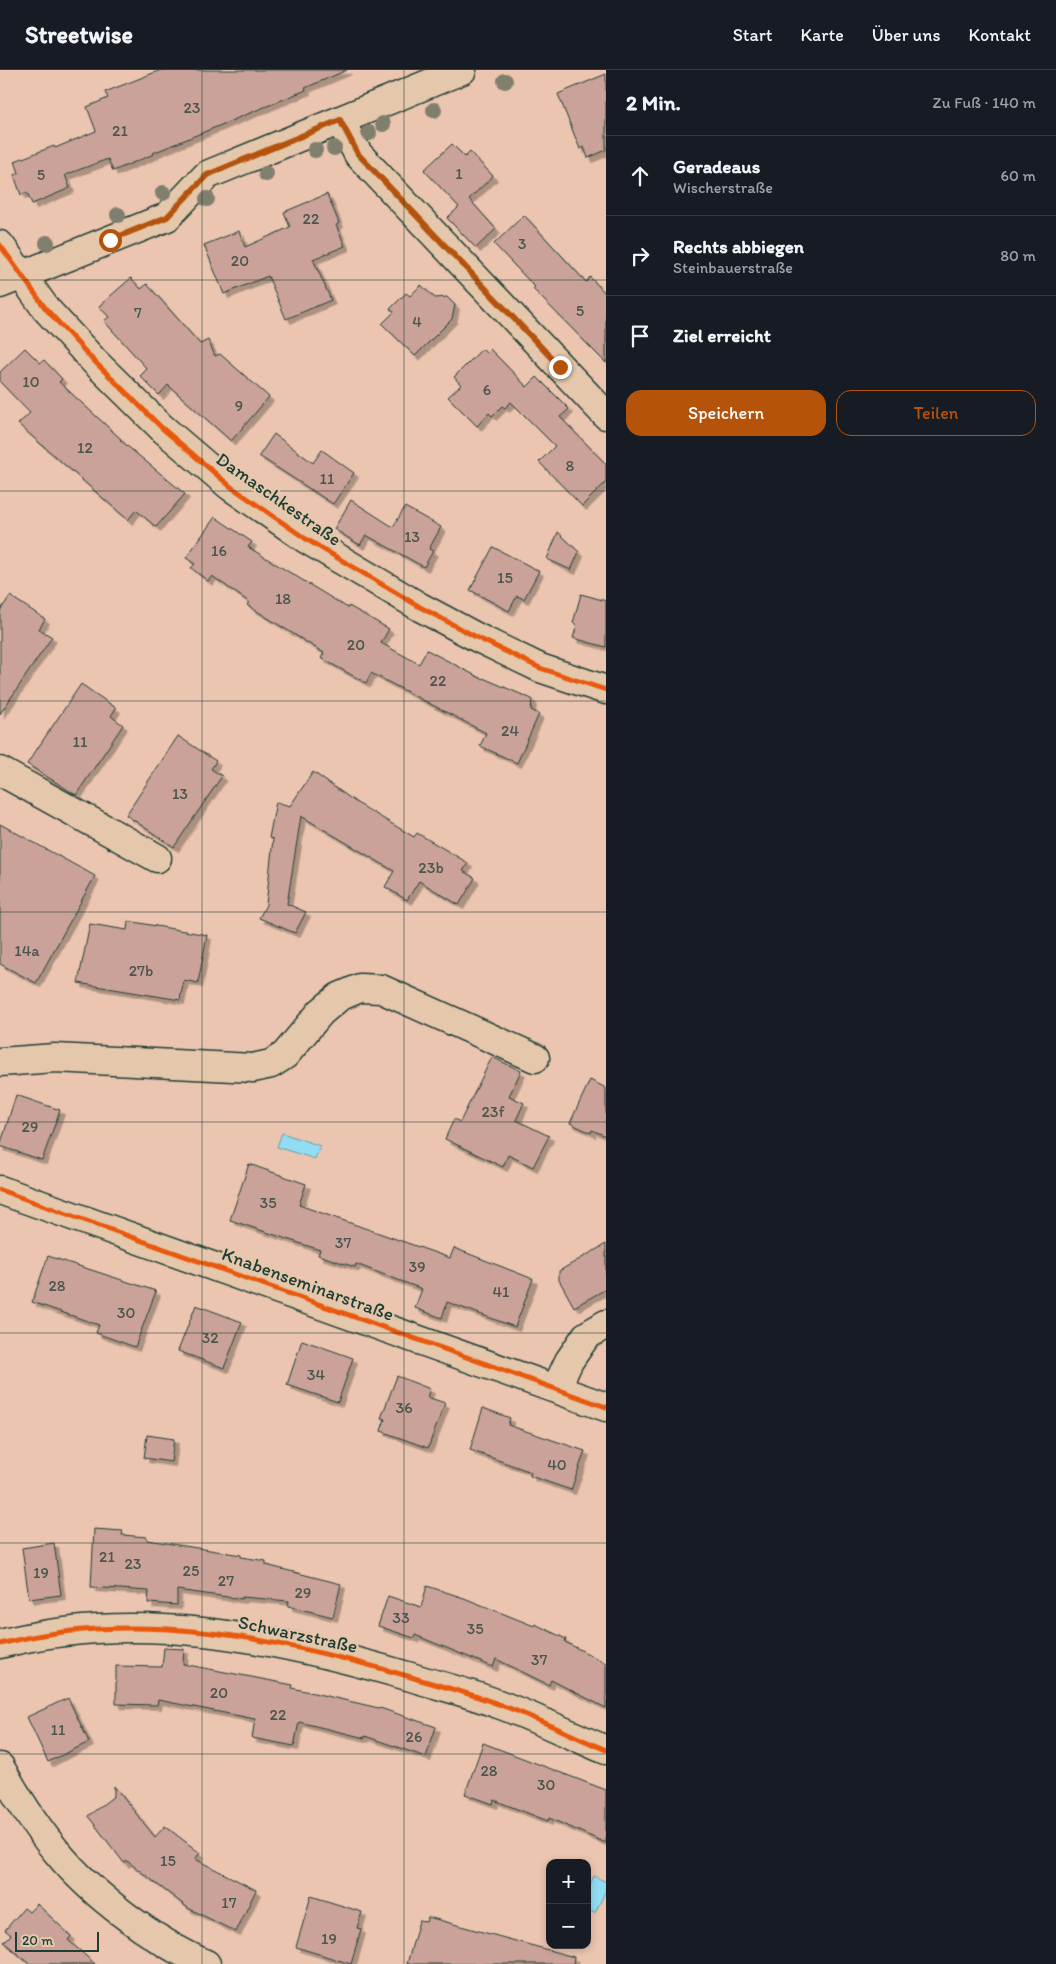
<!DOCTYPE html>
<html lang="de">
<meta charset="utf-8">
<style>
:root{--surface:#171b24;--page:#20242c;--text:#f1f3f6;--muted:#9ea1a6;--line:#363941;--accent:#b45309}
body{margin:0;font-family:Itim,sans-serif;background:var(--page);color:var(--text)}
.controls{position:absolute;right:15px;bottom:15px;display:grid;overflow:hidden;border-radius:10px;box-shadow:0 2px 8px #0003}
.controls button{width:45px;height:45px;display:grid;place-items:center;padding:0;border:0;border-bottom:1px solid var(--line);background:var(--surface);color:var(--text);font:25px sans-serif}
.scale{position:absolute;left:15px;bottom:12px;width:84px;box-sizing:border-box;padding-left:5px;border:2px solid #1f3d34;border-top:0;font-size:14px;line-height:18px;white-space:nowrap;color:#1f3d34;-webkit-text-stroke:4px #e5c8ac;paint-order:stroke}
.stop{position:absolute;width:15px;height:15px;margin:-11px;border:4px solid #b45309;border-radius:50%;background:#fff}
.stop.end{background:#b45309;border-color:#fff;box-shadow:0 1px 5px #0008}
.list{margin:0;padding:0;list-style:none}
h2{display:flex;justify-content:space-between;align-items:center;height:65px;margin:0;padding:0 20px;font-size:21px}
h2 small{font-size:16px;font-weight:400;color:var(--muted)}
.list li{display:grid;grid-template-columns:32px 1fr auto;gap:15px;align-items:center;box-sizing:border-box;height:80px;padding:0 20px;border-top:1px solid var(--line)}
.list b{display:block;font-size:19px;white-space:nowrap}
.list p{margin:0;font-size:16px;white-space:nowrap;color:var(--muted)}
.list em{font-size:16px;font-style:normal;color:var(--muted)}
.actions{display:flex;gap:10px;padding:15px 20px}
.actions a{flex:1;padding:11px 0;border:1px solid var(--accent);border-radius:15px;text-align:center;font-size:18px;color:var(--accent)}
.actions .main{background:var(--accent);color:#fff}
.icon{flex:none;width:28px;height:28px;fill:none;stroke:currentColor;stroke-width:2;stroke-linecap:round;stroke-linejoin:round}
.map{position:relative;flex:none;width:606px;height:1894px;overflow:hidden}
header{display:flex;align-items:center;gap:30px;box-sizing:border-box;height:70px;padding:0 25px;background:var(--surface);border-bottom:1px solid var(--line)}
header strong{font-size:24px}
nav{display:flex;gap:28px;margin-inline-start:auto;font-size:18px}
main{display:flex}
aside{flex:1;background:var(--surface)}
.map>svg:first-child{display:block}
.water{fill:#92ddf4;stroke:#649da7}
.building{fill:#caa29a;stroke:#1f3d34;filter:url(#shadow)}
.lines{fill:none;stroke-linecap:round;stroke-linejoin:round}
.minor-casing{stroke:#1f3d34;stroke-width:31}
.minor{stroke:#e5c8ac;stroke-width:28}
.cycleway-casing{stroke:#e5c8ac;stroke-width:8}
.cycleway{stroke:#e8590c;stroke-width:5}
.tree{fill:#807f6e}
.route{stroke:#b45309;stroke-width:6}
.grid{fill:none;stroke:#1f3d34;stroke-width:1;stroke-opacity:0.55}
.labels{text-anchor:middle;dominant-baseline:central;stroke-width:4.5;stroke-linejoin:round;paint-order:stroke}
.number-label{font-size:16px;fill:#4a564e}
.street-label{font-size:19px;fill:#1f3d34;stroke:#e5c8ac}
</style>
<header>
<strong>Streetwise</strong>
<nav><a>Start</a><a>Karte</a><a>Über uns</a><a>Kontakt</a></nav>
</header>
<main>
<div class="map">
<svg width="606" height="1894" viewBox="0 0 606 1894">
<defs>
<filter id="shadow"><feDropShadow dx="4.5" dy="4.5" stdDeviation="0" flood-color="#0004"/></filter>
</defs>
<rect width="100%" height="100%" fill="#ebc5af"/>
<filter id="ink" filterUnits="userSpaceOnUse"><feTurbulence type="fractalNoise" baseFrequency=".02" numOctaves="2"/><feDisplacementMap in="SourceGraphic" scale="10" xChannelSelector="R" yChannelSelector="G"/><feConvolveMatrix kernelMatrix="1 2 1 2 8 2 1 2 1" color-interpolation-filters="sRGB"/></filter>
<g filter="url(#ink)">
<path class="water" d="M 282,1063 L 320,1076 L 315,1089 L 277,1077 Z
M 594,1806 L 606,1812 L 606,1820 L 595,1843 L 587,1840 L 587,1821 Z"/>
<path class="building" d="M 161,0 L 347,0 L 305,18 L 306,20 L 153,83 L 154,84 L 113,101 L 108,89 L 65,105 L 70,118 L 32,134 L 27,122 L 21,125 L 14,105 L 19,103 L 15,91 L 54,76 L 55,78 L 96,61 L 87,37 L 108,28 L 105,22 Z
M 606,4 L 606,80 L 588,88 L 584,77 L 580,79 L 558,24 Z
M 452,74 L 465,87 L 470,82 L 493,106 L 469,129 L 496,159 L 476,178 L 447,148 L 459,137 L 424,100 Z
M 327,124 L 339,153 L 336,155 L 345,176 L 313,189 L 331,230 L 286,249 L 268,206 L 224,224 L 204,175 L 239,161 L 245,177 L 290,157 L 284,142 Z
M 524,145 L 586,212 L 590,207 L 606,224 L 606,293 L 533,219 L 535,217 L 494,174 Z
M 131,208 L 141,219 L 147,214 L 200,274 L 208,270 L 215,286 L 220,284 L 269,327 L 231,371 L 168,315 L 159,325 L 140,306 L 147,299 L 104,251 L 109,247 L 99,236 Z
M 421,215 L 435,228 L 447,227 L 455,235 L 452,249 L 415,286 L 382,254 L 394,242 L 390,239 L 406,223 L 410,226 Z
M 25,278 L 40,293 L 44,290 L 62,309 L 59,312 L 121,369 L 120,370 L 185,424 L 156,457 L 136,440 L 128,450 L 18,354 L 30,343 L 0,312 L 0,302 Z
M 482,279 L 486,283 L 490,279 L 527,317 L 537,307 L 569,339 L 560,347 L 606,394 L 606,412 L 582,436 L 539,392 L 555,376 L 511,332 L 505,338 L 502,336 L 492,346 L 489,343 L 477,356 L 448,327 L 461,315 L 454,307 Z
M 274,364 L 313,393 L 322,380 L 354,403 L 333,434 L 259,386 Z
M 351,430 L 393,457 L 405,437 L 441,457 L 429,479 L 433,481 L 424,497 L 366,465 L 360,475 L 334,459 Z
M 215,447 L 252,472 L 248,477 L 348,538 L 349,536 L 389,559 L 381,573 L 419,594 L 427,580 L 482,609 L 483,608 L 532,629 L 531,640 L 539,644 L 517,693 L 480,676 L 486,663 L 371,603 L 366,613 L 321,588 L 324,583 L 247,535 L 249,532 L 212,506 L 208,511 L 191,498 L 195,494 L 186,488 Z
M 558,462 L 579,482 L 571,500 L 547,489 Z
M 493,477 L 539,501 L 524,529 L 517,526 L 509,541 L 470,520 Z
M 581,524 L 606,531 L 606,577 L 573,568 L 577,555 L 573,553 Z
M 10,526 L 45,549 L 39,559 L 52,567 L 0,644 L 0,541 Z
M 81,614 L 116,638 L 111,646 L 123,655 L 76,725 L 27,694 Z
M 178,666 L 216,691 L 211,699 L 222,706 L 174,777 L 126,745 Z
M 313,702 L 357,733 L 414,767 L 417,763 L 468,793 L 463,801 L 475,808 L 459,835 L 419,811 L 407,830 L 385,817 L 394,801 L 301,746 L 287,834 L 306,842 L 295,863 L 259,848 L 266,835 L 273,769 L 269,768 L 276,732 L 290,736 Z
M 0,754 L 95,806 L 36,913 L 0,894 Z
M 128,851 L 207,865 L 198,913 L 184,910 L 180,930 L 78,913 L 90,854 L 127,860 Z
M 492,987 L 521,1001 L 509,1026 L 524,1033 L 516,1050 L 549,1066 L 533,1097 L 508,1085 L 503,1097 L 445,1069 L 454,1049 L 460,1052 Z
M 590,1010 L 606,1018 L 606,1066 L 592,1060 L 591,1063 L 570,1053 Z
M 16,1025 L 60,1040 L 42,1090 L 0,1076 Z
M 249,1094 L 306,1114 L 299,1135 L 450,1188 L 454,1178 L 533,1209 L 515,1257 L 447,1232 L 442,1248 L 415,1238 L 422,1219 L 356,1194 L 355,1197 L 318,1185 L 320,1180 L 230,1150 Z
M 606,1174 L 606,1219 L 574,1237 L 559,1210 L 559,1201 Z
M 48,1186 L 156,1221 L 135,1277 L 96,1263 L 99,1255 L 32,1232 Z
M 196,1235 L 242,1252 L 224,1298 L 178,1281 Z
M 302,1270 L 353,1288 L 338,1332 L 287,1315 Z
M 397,1306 L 430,1319 L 427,1327 L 445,1333 L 428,1378 L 381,1361 L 385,1349 L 381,1348 Z
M 483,1338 L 510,1348 L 508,1355 L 585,1381 L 571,1420 L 530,1406 L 531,1402 L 470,1380 Z
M 147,1365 L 174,1369 L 171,1392 L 144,1388 Z
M 94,1459 L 123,1461 L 122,1465 L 147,1467 L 147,1470 L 241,1485 L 241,1487 L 266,1491 L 266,1495 L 341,1514 L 333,1547 L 288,1536 L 289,1531 L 242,1527 L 242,1529 L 177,1520 L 177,1535 L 148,1533 L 149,1521 L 91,1517 Z
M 54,1473 L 61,1525 L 29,1529 L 22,1478 Z
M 427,1516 L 464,1528 L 534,1556 L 535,1554 L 566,1569 L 565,1572 L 606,1593 L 606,1638 L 551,1610 L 549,1615 L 496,1589 L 493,1597 L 415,1565 L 414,1568 L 378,1556 L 388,1526 L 421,1537 Z
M 164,1578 L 184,1579 L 183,1594 L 293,1615 L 292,1618 L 383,1639 L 436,1657 L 426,1687 L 365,1666 L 365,1668 L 299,1652 L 294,1676 L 252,1668 L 255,1649 L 158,1630 L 157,1635 L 116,1634 L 116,1596 L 162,1597 Z
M 68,1628 L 89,1672 L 48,1692 L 27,1647 Z
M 483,1673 L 606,1720 L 606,1773 L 549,1748 L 548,1751 L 494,1730 L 493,1734 L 465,1724 Z
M 114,1716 L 155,1767 L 165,1756 L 200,1783 L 195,1789 L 256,1820 L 236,1862 L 188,1838 L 127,1791 L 124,1793 L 88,1746 L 114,1726 Z
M 311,1826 L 362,1842 L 357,1858 L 361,1859 L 351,1894 L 296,1877 Z
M 37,1834 L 71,1866 L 68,1870 L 95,1894 L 29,1894 L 4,1872 L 11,1865 L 5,1860 L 24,1838 L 29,1842 Z
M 428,1847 L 574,1887 L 573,1894 L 407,1894 L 419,1851 L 426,1852 Z"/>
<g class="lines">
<g class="minor-casing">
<path id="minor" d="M 340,50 L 358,84 L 606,345
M 0,175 L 46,239 L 93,290 L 162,358 L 230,416 L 306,469 L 420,537 L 478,568 L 540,598 L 606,620
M 0,214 L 167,147 L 207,105 L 462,0
M 0,701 L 157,788
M 0,992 L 55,988 L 253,998 L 271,994 L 285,985 L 321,942 L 339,927 L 360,918 L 381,919 L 535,988
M 0,1120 L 606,1337
M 556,1319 L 569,1291 L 586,1266 L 606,1254
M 0,1574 C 137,1538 278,1568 411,1607 C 440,1616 470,1623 498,1634 C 535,1647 570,1665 606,1680
M 0,1697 C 17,1727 35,1756 57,1782 C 92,1825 155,1872 206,1894"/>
</g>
<use href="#minor" class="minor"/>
<g class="cycleway-casing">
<path id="cycleway" d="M 0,175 L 46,239 L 93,290 L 162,358 L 230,416 L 306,469 L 420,537 L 478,568 L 540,598 L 606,620
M 0,1120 L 606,1337
M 0,1574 C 137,1538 278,1568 411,1607 C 440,1616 470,1623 498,1634 C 535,1647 570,1665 606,1680"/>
</g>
<use href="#cycleway" class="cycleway"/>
</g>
<g class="tree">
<circle cx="505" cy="11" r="8"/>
<circle cx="434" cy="40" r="8"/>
<circle cx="383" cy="54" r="8"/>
<circle cx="369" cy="63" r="8"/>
<circle cx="334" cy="78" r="8"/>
<circle cx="315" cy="80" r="8"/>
<circle cx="266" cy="104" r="8"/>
<circle cx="163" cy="123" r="8"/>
<circle cx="207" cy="129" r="8"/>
<circle cx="118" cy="145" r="8"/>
<circle cx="47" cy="173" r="8"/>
</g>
</g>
<g class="lines" filter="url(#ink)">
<path class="route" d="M 110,170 L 167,147 L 207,105 L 340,50 L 358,84 L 560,297"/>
</g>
<path class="grid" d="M 202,0 L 202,1894M 404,0 L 404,1894M 0,210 L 606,210M 0,421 L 606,421M 0,631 L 606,631M 0,842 L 606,842M 0,1052 L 606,1052M 0,1263 L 606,1263M 0,1473 L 606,1473M 0,1684 L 606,1684"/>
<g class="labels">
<g class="number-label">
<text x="192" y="37">23</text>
<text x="120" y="60">21</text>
<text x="459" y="103">1</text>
<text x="41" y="104">5</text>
<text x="311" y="148">22</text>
<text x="522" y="173">3</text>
<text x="240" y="190">20</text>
<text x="580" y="240">5</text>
<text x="138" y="242">7</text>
<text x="417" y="251">4</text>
<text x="31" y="311">10</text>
<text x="487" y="319">6</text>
<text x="239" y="335">9</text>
<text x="85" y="377">12</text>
<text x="570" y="395">8</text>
<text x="327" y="408">11</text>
<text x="412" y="466">13</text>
<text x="219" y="480">16</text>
<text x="505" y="507">15</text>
<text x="283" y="528">18</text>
<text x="356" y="574">20</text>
<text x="438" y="610">22</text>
<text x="510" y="660">24</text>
<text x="80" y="671">11</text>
<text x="180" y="723">13</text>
<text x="431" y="797">23b</text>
<text x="27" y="880">14a</text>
<text x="141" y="900">27b</text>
<text x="493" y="1041">23f</text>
<text x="30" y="1056">29</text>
<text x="268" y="1132">35</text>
<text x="343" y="1172">37</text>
<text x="417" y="1196">39</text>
<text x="57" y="1215">28</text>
<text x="501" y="1221">41</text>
<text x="126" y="1242">30</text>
<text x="210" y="1267">32</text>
<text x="316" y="1304">34</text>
<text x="404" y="1337">36</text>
<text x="557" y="1394">40</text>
<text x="107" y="1486">21</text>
<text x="133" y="1493">23</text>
<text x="191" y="1500">25</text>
<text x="41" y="1502">19</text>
<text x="226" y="1510">27</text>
<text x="303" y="1522">29</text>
<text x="401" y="1547">33</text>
<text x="475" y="1558">35</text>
<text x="539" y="1589">37</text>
<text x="219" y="1622">20</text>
<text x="278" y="1644">22</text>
<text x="58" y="1659">11</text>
<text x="414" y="1666">26</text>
<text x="489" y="1700">28</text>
<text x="546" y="1714">30</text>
<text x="168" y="1790">15</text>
<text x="229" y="1832">17</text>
<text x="329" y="1868">19</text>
</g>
<g class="street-label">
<text transform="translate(279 429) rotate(35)">Damaschkestraße</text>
<text transform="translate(308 1214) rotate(20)">Knabenseminarstraße</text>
<text transform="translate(298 1564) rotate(12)">Schwarzstraße</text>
</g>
</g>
</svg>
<div class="controls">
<button>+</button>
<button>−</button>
</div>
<div class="scale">20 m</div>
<div class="stop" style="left:110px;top:170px"></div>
<div class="stop end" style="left:560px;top:297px"></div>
</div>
<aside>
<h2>2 Min.<small>Zu Fuß · 140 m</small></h2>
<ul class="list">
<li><svg class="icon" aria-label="ahead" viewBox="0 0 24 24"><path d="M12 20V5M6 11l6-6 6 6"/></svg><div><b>Geradeaus</b><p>Wischerstraße</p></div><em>60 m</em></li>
<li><svg class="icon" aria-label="right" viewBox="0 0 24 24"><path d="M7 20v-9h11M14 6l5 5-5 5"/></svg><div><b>Rechts abbiegen</b><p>Steinbauerstraße</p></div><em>80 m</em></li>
<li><svg class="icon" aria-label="arrive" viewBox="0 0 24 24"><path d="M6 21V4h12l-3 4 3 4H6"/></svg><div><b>Ziel erreicht</b></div></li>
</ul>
<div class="actions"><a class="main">Speichern</a><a>Teilen</a></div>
</aside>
</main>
